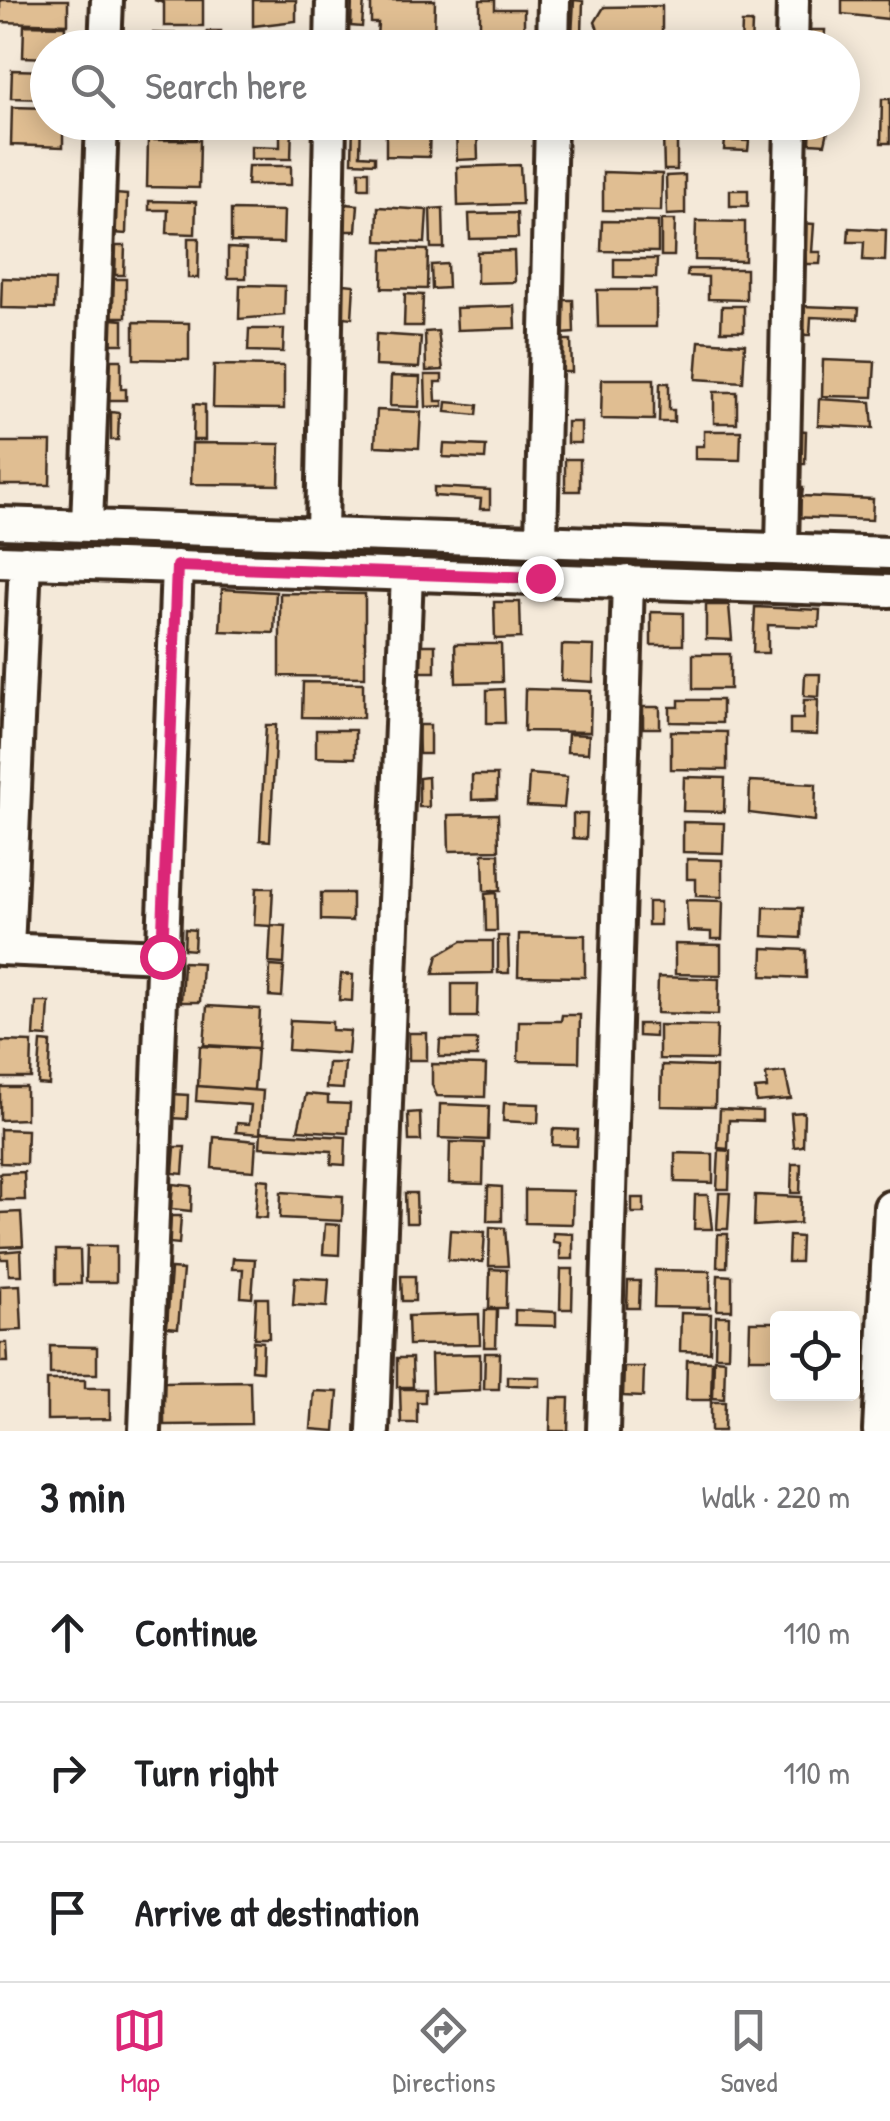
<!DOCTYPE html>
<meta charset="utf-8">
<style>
:root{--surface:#fff;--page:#f2f2f2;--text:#202124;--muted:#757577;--line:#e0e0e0;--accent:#db2777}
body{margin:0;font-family:"Patrick Hand",sans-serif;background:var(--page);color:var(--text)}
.controls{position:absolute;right:30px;bottom:30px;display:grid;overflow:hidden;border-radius:10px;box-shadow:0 5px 25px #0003}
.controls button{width:90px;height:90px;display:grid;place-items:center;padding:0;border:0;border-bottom:2px solid var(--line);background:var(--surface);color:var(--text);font:50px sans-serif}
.stop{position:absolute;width:30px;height:30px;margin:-22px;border:8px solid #db2777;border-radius:50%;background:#fff}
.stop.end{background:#db2777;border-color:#fff;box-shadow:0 2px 10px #0008}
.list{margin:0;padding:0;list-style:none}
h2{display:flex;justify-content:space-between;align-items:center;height:130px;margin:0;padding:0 40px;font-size:42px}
h2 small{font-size:32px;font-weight:400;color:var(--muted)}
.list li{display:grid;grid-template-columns:65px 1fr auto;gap:30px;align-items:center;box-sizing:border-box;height:140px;padding:0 40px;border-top:2px solid var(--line)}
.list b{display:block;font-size:38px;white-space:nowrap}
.list em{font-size:32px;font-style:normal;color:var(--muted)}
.icon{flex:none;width:55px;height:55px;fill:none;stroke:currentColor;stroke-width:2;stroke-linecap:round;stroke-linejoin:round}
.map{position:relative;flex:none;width:890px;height:1431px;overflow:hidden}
.search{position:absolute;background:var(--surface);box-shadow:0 5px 25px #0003;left:30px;right:30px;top:30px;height:110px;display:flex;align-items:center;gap:25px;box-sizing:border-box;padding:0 35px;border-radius:55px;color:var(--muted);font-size:38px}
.sheet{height:550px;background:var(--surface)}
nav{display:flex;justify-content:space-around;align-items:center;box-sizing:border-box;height:140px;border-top:2px solid var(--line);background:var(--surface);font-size:28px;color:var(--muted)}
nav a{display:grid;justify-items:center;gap:5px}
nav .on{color:var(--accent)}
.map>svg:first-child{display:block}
.building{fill:#e0be92;stroke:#3b2a1e;stroke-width:2.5}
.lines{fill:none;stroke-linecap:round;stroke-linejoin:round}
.minor-casing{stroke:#3b2a1e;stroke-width:38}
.minor{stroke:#fdfcf7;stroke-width:30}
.route{stroke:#db2777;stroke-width:12}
</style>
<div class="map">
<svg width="890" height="1431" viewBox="0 0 890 1431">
<rect width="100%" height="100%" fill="#f4e9d9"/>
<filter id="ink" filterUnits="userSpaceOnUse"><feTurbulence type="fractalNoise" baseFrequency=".01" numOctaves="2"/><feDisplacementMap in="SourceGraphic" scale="20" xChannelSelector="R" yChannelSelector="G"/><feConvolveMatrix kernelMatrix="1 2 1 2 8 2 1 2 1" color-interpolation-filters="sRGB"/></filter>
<g filter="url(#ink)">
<path class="building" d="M 0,0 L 68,0 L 68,24 L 0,22 Z
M 154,0 L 203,0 L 203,26 L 164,26 L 164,3 Z
M 253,0 L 296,0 L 296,21 L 253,26 Z
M 352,0 L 364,0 L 362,27 L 351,26 Z
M 371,0 L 435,0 L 434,38 L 377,37 L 378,23 L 371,23 Z
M 480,0 L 495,0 L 495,9 L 524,9 L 524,34 L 480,34 Z
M 574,0 L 583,1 L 582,35 L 572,35 Z
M 842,0 L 889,0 L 888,19 L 842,14 Z
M 662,6 L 662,42 L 603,43 L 595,22 L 604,7 Z
M 742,23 L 752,23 L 751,48 L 741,48 Z
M 24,25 L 65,26 L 64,48 L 48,48 L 48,58 L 23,57 Z
M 809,30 L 825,30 L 824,48 L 808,48 Z
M 207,31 L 221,31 L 221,48 L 207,48 Z
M 153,33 L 200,34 L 200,48 L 153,46 Z
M 350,35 L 371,36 L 371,47 L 349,48 Z
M 12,70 L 48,71 L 48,99 L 11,98 Z
M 882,99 L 890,99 L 890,143 L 881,143 Z
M 12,107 L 48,108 L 48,122 L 63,122 L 63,147 L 11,145 Z
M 146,122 L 197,122 L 196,139 L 146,138 Z
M 353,122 L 361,122 L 360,155 L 375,156 L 375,163 L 352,162 Z
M 386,122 L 430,122 L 429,157 L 386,156 Z
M 603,122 L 660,122 L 660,130 L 603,130 Z
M 811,122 L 830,122 L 825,144 L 810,143 Z
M 280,124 L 292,124 L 291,159 L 251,159 L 251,146 L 280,147 Z
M 477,128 L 478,159 L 457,160 L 456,129 Z
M 663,135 L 677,135 L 677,170 L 664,170 Z
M 148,140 L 200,140 L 199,188 L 147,187 Z
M 725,140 L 749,141 L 748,151 L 724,150 Z
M 520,165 L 522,204 L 458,206 L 457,167 Z
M 248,166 L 291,166 L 291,185 L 247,185 Z
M 359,171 L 369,171 L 369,188 L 359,188 Z
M 603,172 L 662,174 L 661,211 L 603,210 Z
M 685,175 L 685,214 L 667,215 L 666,176 Z
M 730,190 L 748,190 L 748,206 L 730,206 Z
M 115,194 L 127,195 L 126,234 L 114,233 Z
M 149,201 L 196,202 L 195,234 L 167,233 L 168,210 L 149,210 Z
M 345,204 L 358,205 L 356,231 L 344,231 Z
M 378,207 L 427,210 L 425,243 L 377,241 Z
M 443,208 L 444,248 L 431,248 L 430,209 Z
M 231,210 L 284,211 L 283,243 L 231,242 Z
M 517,213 L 518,238 L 470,239 L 469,214 Z
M 661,220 L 675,220 L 674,256 L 661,256 Z
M 602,221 L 658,222 L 658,252 L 601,251 Z
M 696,221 L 745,222 L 745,261 L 695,260 Z
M 801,223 L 814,224 L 812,252 L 821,252 L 820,264 L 799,264 Z
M 849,228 L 886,230 L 885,261 L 863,260 L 864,242 L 848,242 Z
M 188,238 L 199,238 L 198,278 L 188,278 Z
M 116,246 L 125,246 L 124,275 L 115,275 Z
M 228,248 L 246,249 L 246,278 L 228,278 Z
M 383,249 L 428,250 L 427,289 L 382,288 Z
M 514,251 L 515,282 L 477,283 L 477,252 Z
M 614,259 L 657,259 L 656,278 L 614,277 Z
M 447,264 L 448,288 L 432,289 L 431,265 Z
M 688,269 L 746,269 L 746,300 L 708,299 L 708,277 L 687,276 Z
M 2,278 L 55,280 L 54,309 L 1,308 Z
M 111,279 L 126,279 L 126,317 L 110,317 Z
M 344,284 L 354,285 L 352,318 L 342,317 Z
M 240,285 L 285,286 L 284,315 L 239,319 Z
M 597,290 L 656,290 L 656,327 L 598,327 Z
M 405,294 L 423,295 L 422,326 L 404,326 Z
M 562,300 L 573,300 L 574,333 L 562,334 Z
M 515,306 L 516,328 L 457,330 L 456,308 Z
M 722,306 L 744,306 L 744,331 L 721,331 Z
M 801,306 L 859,308 L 858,319 L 811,317 L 810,335 L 800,335 Z
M 112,319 L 123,320 L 123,344 L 111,344 Z
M 134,322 L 189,323 L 189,360 L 134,359 Z
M 249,329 L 284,329 L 283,352 L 248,351 Z
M 438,331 L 443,370 L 426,371 L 425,332 Z
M 376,334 L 421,337 L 419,368 L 375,366 Z
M 558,340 L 571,340 L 572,372 L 558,372 Z
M 699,341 L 745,344 L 743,382 L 696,379 Z
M 106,360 L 121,360 L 121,389 L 126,389 L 126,400 L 105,400 Z
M 823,360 L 875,362 L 873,397 L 822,396 Z
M 214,365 L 284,366 L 284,409 L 213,408 Z
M 425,375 L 442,375 L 442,382 L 435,382 L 436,401 L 443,401 L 443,406 L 426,407 Z
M 391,376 L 420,377 L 419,407 L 390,406 Z
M 602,379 L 654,379 L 654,420 L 601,419 Z
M 660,383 L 669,383 L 669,410 L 674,410 L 674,422 L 659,422 Z
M 714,392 L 737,392 L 737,423 L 714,423 Z
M 819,399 L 871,402 L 873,428 L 818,425 Z
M 447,402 L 478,405 L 477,415 L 446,412 Z
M 194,404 L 205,405 L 205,440 L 193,440 Z
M 377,410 L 421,412 L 419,448 L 375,446 Z
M 111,412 L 119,413 L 118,440 L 111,440 Z
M 567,422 L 581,422 L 581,443 L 567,443 Z
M 795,430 L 806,431 L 805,464 L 794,464 Z
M 704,431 L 741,431 L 740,460 L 695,459 L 695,446 L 704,446 Z
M 0,442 L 51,442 L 50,485 L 0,485 Z
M 192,443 L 280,444 L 279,485 L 191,484 Z
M 444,444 L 486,446 L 485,459 L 443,457 Z
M 565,459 L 580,459 L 580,491 L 565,491 Z
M 434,487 L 490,490 L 490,509 L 480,509 L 481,499 L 434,496 Z
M 791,488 L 803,488 L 802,496 L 873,499 L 872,520 L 790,517 Z
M 222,589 L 276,592 L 274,633 L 220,631 Z
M 280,593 L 365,594 L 365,677 L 280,676 Z
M 494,602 L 520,602 L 521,638 L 495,639 Z
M 706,605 L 729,605 L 732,640 L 706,639 Z
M 755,607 L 820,610 L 819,627 L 768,625 L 768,653 L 753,653 Z
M 651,612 L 683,613 L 683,645 L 651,645 Z
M 455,644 L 501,644 L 502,682 L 456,683 Z
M 420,645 L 435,645 L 435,672 L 421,672 Z
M 562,645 L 594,646 L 593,682 L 561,680 Z
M 693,654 L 730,654 L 730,689 L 693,689 Z
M 805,674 L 820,674 L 819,697 L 804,696 Z
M 303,682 L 363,683 L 363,718 L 302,717 Z
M 504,689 L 505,723 L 487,723 L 487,690 Z
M 525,689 L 591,691 L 590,732 L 524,731 Z
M 679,700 L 722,700 L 722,723 L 670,722 L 670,707 L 679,707 Z
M 804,700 L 818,700 L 817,735 L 790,734 L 790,719 L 803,719 Z
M 643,707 L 660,707 L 660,728 L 643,728 Z
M 266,725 L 276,725 L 270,841 L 260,840 Z
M 418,725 L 430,725 L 430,754 L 419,754 Z
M 316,730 L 355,730 L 355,758 L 316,757 Z
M 671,731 L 727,732 L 727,770 L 671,769 Z
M 568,734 L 589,735 L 588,753 L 567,752 Z
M 529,774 L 567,777 L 564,808 L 527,806 Z
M 472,775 L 497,775 L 497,799 L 472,800 Z
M 428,777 L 429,807 L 419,807 L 419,778 Z
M 684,777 L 725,778 L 724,812 L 683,811 Z
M 750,781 L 816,784 L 815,821 L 749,813 Z
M 498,814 L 499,850 L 449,851 L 448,815 Z
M 573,814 L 587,814 L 586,839 L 573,838 Z
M 683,822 L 724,823 L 723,853 L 683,852 Z
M 483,854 L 499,854 L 500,891 L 484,891 Z
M 687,859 L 722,860 L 722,897 L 696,896 L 696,879 L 687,879 Z
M 256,888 L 273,888 L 271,926 L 254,925 Z
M 321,893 L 352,893 L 352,921 L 321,920 Z
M 496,893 L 497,931 L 486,931 L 485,894 Z
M 686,900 L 723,901 L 722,939 L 711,939 L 711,932 L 688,931 Z
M 648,902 L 660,902 L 660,925 L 648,925 Z
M 764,907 L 802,908 L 801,938 L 763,936 Z
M 271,925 L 286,926 L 284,964 L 269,963 Z
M 185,929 L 195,930 L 194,950 L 184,949 Z
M 519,934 L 585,935 L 585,977 L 518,976 Z
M 498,936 L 508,936 L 509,973 L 498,973 Z
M 462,941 L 493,941 L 493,973 L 433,974 L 438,955 Z
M 675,944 L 721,945 L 721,975 L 675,974 Z
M 763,948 L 806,950 L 806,978 L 762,976 Z
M 183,962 L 202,963 L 200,1002 L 181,1002 Z
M 270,966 L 284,967 L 282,997 L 269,996 Z
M 341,974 L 353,975 L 352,1001 L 339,1000 Z
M 658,977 L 719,979 L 718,1015 L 657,1013 Z
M 452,984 L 478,984 L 477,1017 L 452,1017 Z
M 36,1002 L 49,1002 L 47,1037 L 34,1036 Z
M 207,1006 L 260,1009 L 258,1048 L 204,1045 Z
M 562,1015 L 580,1015 L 579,1062 L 518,1061 L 519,1021 L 561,1021 Z
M 290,1020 L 332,1022 L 332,1030 L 350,1031 L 348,1054 L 288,1050 Z
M 638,1024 L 655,1024 L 655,1037 L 638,1036 Z
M 659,1025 L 717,1026 L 716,1060 L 659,1059 Z
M 409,1033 L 427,1033 L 427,1060 L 409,1060 Z
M 440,1040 L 477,1040 L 477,1057 L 439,1057 Z
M 0,1041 L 32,1042 L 31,1078 L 0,1078 Z
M 41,1042 L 51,1043 L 49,1085 L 38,1084 Z
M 200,1046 L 257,1049 L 254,1090 L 198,1086 Z
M 328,1063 L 345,1063 L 343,1089 L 326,1088 Z
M 432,1064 L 486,1065 L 485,1097 L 437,1096 L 432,1085 Z
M 662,1065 L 716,1067 L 715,1107 L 661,1106 Z
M 785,1072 L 791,1099 L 756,1102 L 755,1089 L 767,1088 L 766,1074 Z
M 197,1086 L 263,1091 L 260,1134 L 236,1132 L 237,1123 L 249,1124 L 251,1105 L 196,1101 Z
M 0,1087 L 26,1087 L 26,1119 L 0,1120 Z
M 172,1094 L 188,1095 L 187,1119 L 171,1118 Z
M 306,1094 L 328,1096 L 328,1103 L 350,1104 L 348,1133 L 298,1130 Z
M 504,1103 L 539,1104 L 538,1123 L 503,1121 Z
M 440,1104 L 489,1106 L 488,1140 L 439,1138 Z
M 720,1109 L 762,1111 L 762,1121 L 729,1120 L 728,1149 L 718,1148 Z
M 420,1112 L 421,1141 L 409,1141 L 408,1113 Z
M 804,1112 L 803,1146 L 794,1147 L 791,1113 Z
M 0,1129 L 27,1130 L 26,1164 L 0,1163 Z
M 553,1129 L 578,1130 L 577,1146 L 552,1145 Z
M 261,1132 L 346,1137 L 345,1165 L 331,1164 L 332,1151 L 260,1147 Z
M 214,1137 L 256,1141 L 254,1171 L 212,1168 Z
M 450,1142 L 484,1143 L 483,1184 L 449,1183 Z
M 175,1147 L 185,1147 L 183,1174 L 173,1173 Z
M 719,1150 L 730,1151 L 729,1189 L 717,1189 Z
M 675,1153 L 713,1154 L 713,1183 L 675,1182 Z
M 792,1164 L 801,1164 L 800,1193 L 791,1193 Z
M 24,1172 L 25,1200 L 0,1200 L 0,1173 Z
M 258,1179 L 269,1180 L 267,1218 L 255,1217 Z
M 173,1184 L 192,1186 L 191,1211 L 171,1209 Z
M 488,1186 L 502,1187 L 502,1221 L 487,1221 Z
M 525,1190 L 573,1191 L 572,1224 L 525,1223 Z
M 281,1192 L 343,1196 L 342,1221 L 280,1218 Z
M 405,1193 L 416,1193 L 417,1223 L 406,1223 Z
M 719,1193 L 730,1193 L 728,1229 L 717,1229 Z
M 695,1195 L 708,1195 L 712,1229 L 694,1229 Z
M 755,1195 L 801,1197 L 800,1223 L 754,1226 Z
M 632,1198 L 644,1198 L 644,1213 L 632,1213 Z
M 21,1212 L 23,1246 L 0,1247 L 0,1213 Z
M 171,1216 L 181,1216 L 179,1244 L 169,1243 Z
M 325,1224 L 340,1225 L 339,1255 L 323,1254 Z
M 490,1227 L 505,1228 L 508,1266 L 489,1266 Z
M 450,1230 L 485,1232 L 483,1262 L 448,1260 Z
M 553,1233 L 573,1234 L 573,1259 L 560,1259 L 560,1243 L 553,1242 Z
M 718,1234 L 728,1234 L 727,1267 L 717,1267 Z
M 789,1236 L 801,1237 L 800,1262 L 788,1262 Z
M 87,1246 L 116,1246 L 116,1282 L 86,1282 Z
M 21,1250 L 22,1275 L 9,1275 L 8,1259 L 0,1259 L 0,1252 Z
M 56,1250 L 80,1250 L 81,1284 L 56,1284 Z
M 233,1258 L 255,1259 L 252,1298 L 241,1297 L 243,1269 L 232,1269 Z
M 171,1269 L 183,1270 L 178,1328 L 167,1327 Z
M 490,1269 L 507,1270 L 506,1308 L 489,1308 Z
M 561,1269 L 573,1269 L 572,1309 L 560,1309 Z
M 655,1270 L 710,1271 L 710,1308 L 654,1307 Z
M 718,1275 L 732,1276 L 732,1310 L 717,1310 Z
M 401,1276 L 415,1276 L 415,1301 L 402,1301 Z
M 295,1277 L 329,1279 L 327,1307 L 293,1305 Z
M 628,1281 L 640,1281 L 639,1308 L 627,1308 Z
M 20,1285 L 22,1330 L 0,1331 L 0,1286 Z
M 256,1298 L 268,1298 L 269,1338 L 254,1338 Z
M 485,1310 L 497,1310 L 496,1347 L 484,1347 Z
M 515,1310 L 556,1312 L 556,1326 L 515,1325 Z
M 681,1313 L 711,1314 L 710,1352 L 680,1351 Z
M 479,1314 L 480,1344 L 409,1345 L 408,1316 Z
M 716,1316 L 729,1316 L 728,1356 L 715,1356 Z
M 750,1322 L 778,1322 L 778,1358 L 749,1358 Z
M 253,1341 L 263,1342 L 262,1371 L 252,1370 Z
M 0,1343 L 7,1343 L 8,1362 L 0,1362 Z
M 50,1346 L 97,1347 L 97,1374 L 50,1374 Z
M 485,1353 L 500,1353 L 499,1389 L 484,1389 Z
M 480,1354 L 480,1390 L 432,1392 L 431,1355 Z
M 397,1358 L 412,1358 L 413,1387 L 397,1387 Z
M 714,1359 L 725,1360 L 724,1399 L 713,1398 Z
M 687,1360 L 712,1361 L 711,1400 L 686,1400 Z
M 624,1367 L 644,1367 L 643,1397 L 623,1396 Z
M 507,1376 L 540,1377 L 540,1386 L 507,1385 Z
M 47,1380 L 85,1380 L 85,1388 L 110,1388 L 110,1419 L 47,1420 Z
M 250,1381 L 251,1424 L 164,1425 L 164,1382 Z
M 400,1389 L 425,1389 L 425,1402 L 417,1402 L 417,1423 L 401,1423 Z
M 314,1391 L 338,1392 L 335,1431 L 311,1429 Z
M 551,1398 L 569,1398 L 568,1431 L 550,1431 Z
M 711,1402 L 725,1402 L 724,1431 L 711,1431 Z"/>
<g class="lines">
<g class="minor-casing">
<path id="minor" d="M 105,48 L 107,0
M 331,48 L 332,0
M 553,48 L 554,0
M 792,48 L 793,0
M 0,523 L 890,553
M 87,525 L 102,122
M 322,533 L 330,122
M 541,540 L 551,122
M 782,548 L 791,122
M 0,561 L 890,591
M 0,949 L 162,956
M 8,949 L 25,561
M 145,1431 L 177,566
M 373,1431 L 407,574
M 603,1431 L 628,581
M 879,1431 L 890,1207"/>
</g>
<use href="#minor" class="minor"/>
</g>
</g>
<g class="lines" filter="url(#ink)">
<path class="route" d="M 162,956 L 177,566 L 540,578"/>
</g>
</svg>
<div class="controls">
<button><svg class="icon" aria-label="locate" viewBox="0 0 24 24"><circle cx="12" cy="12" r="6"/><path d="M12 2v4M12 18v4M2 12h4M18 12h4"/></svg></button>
</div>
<div class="stop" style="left:162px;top:956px"></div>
<div class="stop end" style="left:540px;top:578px"></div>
<div class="search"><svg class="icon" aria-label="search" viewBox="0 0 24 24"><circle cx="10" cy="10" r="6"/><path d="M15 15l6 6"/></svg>Search here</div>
</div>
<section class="sheet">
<h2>3 min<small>Walk · 220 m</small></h2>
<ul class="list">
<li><svg class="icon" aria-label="ahead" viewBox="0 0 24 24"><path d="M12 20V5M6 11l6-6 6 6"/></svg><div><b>Continue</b></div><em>110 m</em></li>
<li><svg class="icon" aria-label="right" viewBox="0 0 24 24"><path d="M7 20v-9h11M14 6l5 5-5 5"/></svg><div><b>Turn right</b></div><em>110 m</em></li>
<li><svg class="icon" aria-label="arrive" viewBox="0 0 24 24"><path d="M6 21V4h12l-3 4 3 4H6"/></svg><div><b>Arrive at destination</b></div></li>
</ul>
</section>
<nav>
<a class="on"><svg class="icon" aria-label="map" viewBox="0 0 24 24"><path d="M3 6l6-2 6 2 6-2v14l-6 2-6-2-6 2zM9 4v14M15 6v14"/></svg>Map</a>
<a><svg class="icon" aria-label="directions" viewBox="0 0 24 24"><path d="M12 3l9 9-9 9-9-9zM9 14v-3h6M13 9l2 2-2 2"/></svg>Directions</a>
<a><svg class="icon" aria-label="saved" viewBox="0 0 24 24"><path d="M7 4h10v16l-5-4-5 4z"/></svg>Saved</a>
</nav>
